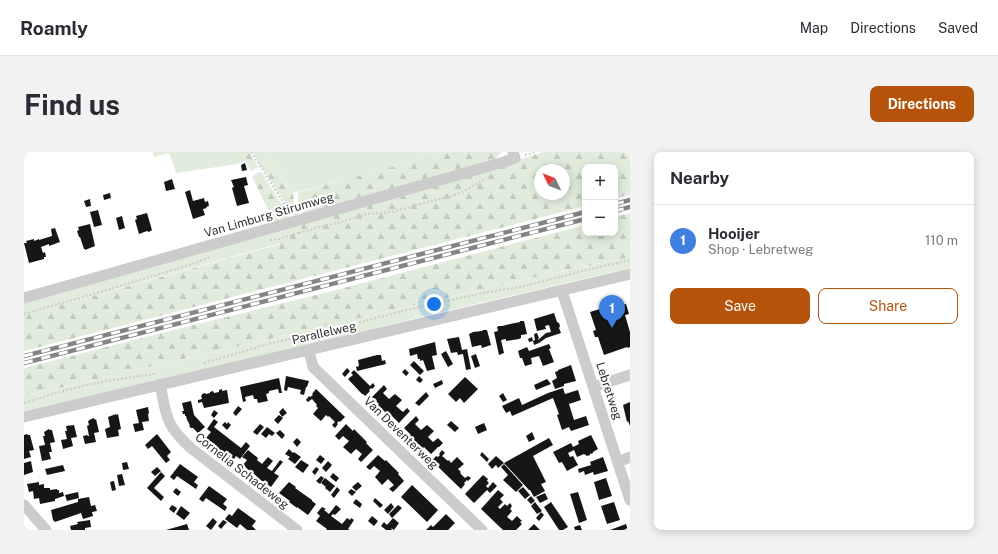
<!DOCTYPE html>
<meta charset="utf-8">
<style>
:root{--surface:#fff;--page:#f2f2f3;--text:#2b2b33;--muted:#7c7c81;--line:#e1e1e2;--accent:#b45309}
body{margin:0;font-family:"Public Sans",sans-serif;background:var(--page);color:var(--text)}
.controls{position:absolute;right:12px;top:12px;display:grid;overflow:hidden;border-radius:8px;box-shadow:0 2px 10px #0003}
.controls button{width:36px;height:36px;display:grid;place-items:center;padding:0;border:0;border-bottom:1px solid var(--line);background:var(--surface);color:var(--text);font:20px sans-serif}
.compass{position:absolute;left:510px;top:12px;width:36px;height:36px;border-radius:50%;background:var(--surface);box-shadow:0 2px 10px #0003;rotate:313deg}
.you{position:absolute;left:410px;top:152px;width:14px;height:14px;margin:-10px;border:3px solid #fff;border-radius:50%;background:#1a73e8;box-shadow:0 0 0 6px #1a73e833}
.badge{display:grid;place-items:center;width:26px;height:26px;border-radius:50%;background:var(--accent);color:#fff;font-size:13px;font-weight:700}
.pin{position:absolute;translate:-50% -33px;filter:drop-shadow(0 1px 2px #0008)}
.pin::after{content:'';position:absolute;top:21px;width:14px;height:12px;background:inherit;clip-path:polygon(0 0,100% 0,50% 100%)}
.list{margin:0;padding:0;list-style:none}
h2{display:flex;justify-content:space-between;align-items:center;height:52px;margin:0;padding:0 16px;font-size:17px}
h2 small{font-size:13px;font-weight:400;color:var(--muted)}
.list li{display:grid;grid-template-columns:26px 1fr auto;gap:12px;align-items:center;box-sizing:border-box;height:72px;padding:0 16px;border-top:1px solid var(--line)}
.list b{display:block;font-size:15px;white-space:nowrap}
.list p{margin:0;font-size:13px;white-space:nowrap;color:var(--muted)}
.list em{font-size:13px;font-style:normal;color:var(--muted)}
.actions{display:flex;gap:8px;padding:12px 16px}
.actions a{flex:1;padding:9px 0;border:1px solid var(--accent);border-radius:8px;text-align:center;font-size:14px;color:var(--accent)}
.actions .main{background:var(--accent);color:#fff}
.map{position:relative;flex:none;width:606px;height:378px;overflow:hidden;border-radius:8px}
header{display:flex;align-items:center;gap:24px;box-sizing:border-box;height:56px;padding:0 20px;background:var(--surface);border-bottom:1px solid var(--line)}
header strong{font-size:19px}
nav{display:flex;gap:22px;margin-inline-start:auto;font-size:14px}
.intro{display:flex;align-items:center;justify-content:space-between;box-sizing:border-box;height:96px;padding:0 24px}
h1{margin:0;font-size:28px}
.button{padding:10px 18px;border-radius:8px;background:var(--accent);color:#fff;font-size:14px;font-weight:700}
main{display:flex;gap:24px;padding:0 24px}
aside{flex:1;background:var(--surface);border-radius:8px;box-shadow:0 2px 10px #0003}
.map>svg:first-child{display:block}
.grass{fill:#e2ecdd}
.forest{fill:url(#forest-firs);fill-rule:evenodd}
.building{fill:#161616}
.lines{fill:none;stroke-linecap:round;stroke-linejoin:round}
.path{stroke:#ccc;stroke-width:2;stroke-dasharray:2 2;stroke-linecap:butt}
.minor{stroke:#ccc;stroke-width:11}
.rail-casing{stroke:#848484;stroke-width:4.5}
.rail{stroke:#fff;stroke-width:3;stroke-dasharray:9;stroke-linecap:butt}
.labels{text-anchor:middle;dominant-baseline:central;stroke-width:4;stroke-linejoin:round;paint-order:stroke}
.street-label{font-size:12px;fill:#2f2f2f;stroke:#fff}
</style>
<header>
<strong>Roamly</strong>
<nav><a>Map</a><a>Directions</a><a>Saved</a></nav>
</header>
<div class="intro"><h1>Find us</h1><a class="button">Directions</a></div>
<main>
<div class="map">
<svg width="606" height="378" viewBox="0 0 606 378">
<defs>
<pattern id="forest-firs" width="22" height="20" patternUnits="userSpaceOnUse"><rect width="22" height="20" fill="#e2ecdd"/><path d="M5 1l3.5 6h-7zM16 11l3.5 6h-7z" fill="#c2cbbe"/></pattern>
</defs>
<rect width="100%" height="100%" fill="#fff"/>
<path class="grass" d="M 129,0 L 204,0 L 209,9 L 214,12 L 152,21 L 145,1 L 130,5 Z
M 240,0 L 428,0 L 269,41 Z
M 275,73 L 253,82 L 257,91 L 0,163 L 0,151 Z
M 606,105 L 606,116 L 409,162 L 245,203 L 0,259 L 0,244 L 507,126 Z"/>
<path class="forest" d="M 204,0 L 225,0 L 234,15 L 233,16 L 228,19 L 226,18 L 222,10 L 221,9 L 214,12 C 208,9 205,6 204,0 Z
M 228,0 L 240,0 L 269,41 L 270,51 L 274,62 L 272,64 L 269,62 L 265,57 Z
M 428,0 L 478,0 L 469,9 L 279,63 C 277,56 271,47 275,40 L 356,18 Z
M 520,0 L 606,0 L 606,43 L 591,46 L 591,15 L 561,15 L 561,54 L 0,199 L 0,163 L 256,92 L 253,82 L 275,73 ZM 516,18 L 540,18 L 540,42 L 516,42 Z
M 235,20 L 238,21 L 265,64 L 264,66 L 251,71 L 228,25 L 230,23 Z
M 606,61 L 606,105 L 507,126 L 0,244 L 0,216 L 149,178 L 304,140 L 561,73 L 561,81 L 591,81 L 591,65 Z"/>
<path class="building" d="M 221,11 L 223,18 L 218,19 L 217,13 Z
M 222,25 L 224,33 L 220,34 L 225,51 L 213,54 L 208,36 L 210,35 L 207,28 Z
M 148,27 L 151,37 L 142,39 L 140,30 Z
M 166,38 L 169,49 L 180,46 L 181,50 L 184,49 L 185,54 L 182,55 L 183,56 L 179,57 L 181,63 L 169,67 L 161,40 Z
M 86,41 L 87,46 L 80,48 L 79,43 Z
M 66,47 L 67,54 L 62,55 L 60,49 Z
M 74,58 L 78,73 L 70,75 L 66,60 Z
M 123,61 L 128,78 L 125,80 L 123,79 L 115,82 L 111,68 L 113,67 L 112,64 Z
M 98,64 L 101,76 L 95,78 L 92,66 Z
M 66,72 L 71,94 L 61,98 L 61,97 L 60,97 L 56,85 L 55,85 L 53,79 L 55,78 L 54,75 Z
M 31,76 L 36,90 L 25,94 L 25,92 L 17,95 L 19,101 L 21,100 L 22,105 L 20,105 L 20,107 L 5,111 L 0,91 L 3,91 L 2,89 L 10,87 L 10,89 L 15,87 L 15,88 L 28,84 L 27,77 Z
M 596,150 L 597,153 L 602,152 L 605,162 L 601,163 L 606,180 L 606,195 L 604,196 L 603,195 L 580,203 L 574,185 L 571,185 L 569,179 L 572,178 L 566,160 L 579,156 L 579,154 L 582,152 L 583,155 Z
M 530,161 L 533,170 L 535,171 L 536,174 L 535,176 L 537,181 L 522,186 L 515,191 L 510,193 L 509,189 L 505,190 L 504,187 L 508,185 L 509,189 L 511,188 L 510,182 L 513,181 L 515,186 L 514,187 L 514,188 L 522,181 L 527,180 L 525,173 L 521,174 L 522,177 L 513,179 L 510,167 Z
M 496,169 L 500,169 L 503,182 L 497,183 L 497,186 L 495,187 L 482,189 L 482,187 L 477,188 L 480,201 L 475,203 L 470,180 L 474,179 L 473,175 L 475,174 L 478,174 L 486,172 L 496,170 Z
M 459,178 L 463,178 L 467,193 L 458,196 L 457,193 L 448,195 L 445,182 L 449,180 L 458,179 Z
M 435,185 L 438,198 L 443,197 L 447,217 L 442,218 L 439,202 L 434,203 L 433,200 L 427,201 L 423,187 Z
M 411,190 L 413,203 L 408,204 L 411,217 L 403,219 L 399,208 L 396,209 L 396,207 L 394,207 L 393,202 L 386,204 L 385,197 Z
M 525,192 L 527,196 L 525,197 L 530,210 L 519,214 L 515,204 L 507,206 L 508,212 L 501,214 L 498,206 L 496,206 L 494,199 L 503,195 L 505,199 Z
M 422,199 L 429,212 L 424,215 L 417,202 Z
M 452,202 L 456,214 L 451,216 L 447,204 Z
M 353,203 L 357,203 L 358,209 L 361,208 L 362,212 L 333,219 L 332,215 L 335,214 L 334,208 Z
M 390,209 L 400,219 L 396,223 L 386,213 Z
M 547,213 L 552,229 L 540,232 L 540,234 L 531,237 L 528,229 L 533,226 L 531,220 L 534,219 L 534,218 Z
M 323,216 L 326,219 L 321,225 L 318,222 Z
M 381,217 L 385,221 L 382,224 L 378,220 Z
M 330,218 L 346,234 L 349,231 L 351,234 L 348,237 L 347,236 L 345,238 L 346,239 L 341,244 L 339,242 L 338,242 L 324,227 L 329,223 L 327,221 Z
M 262,224 L 285,229 L 283,235 L 282,235 L 280,243 L 276,242 L 277,238 L 264,235 L 263,239 L 260,238 Z
M 395,224 L 399,228 L 396,231 L 392,228 Z
M 441,225 L 454,237 L 440,251 L 436,246 L 432,250 L 424,242 Z
M 255,226 L 258,241 L 255,241 L 254,237 L 245,239 L 245,241 L 242,242 L 244,249 L 234,251 L 233,247 L 230,247 L 229,243 L 221,245 L 222,249 L 219,250 L 216,235 Z
M 523,227 L 527,232 L 512,238 L 510,233 Z
M 418,228 L 419,232 L 411,236 L 409,232 Z
M 360,233 L 363,237 L 359,241 L 365,247 L 371,242 L 378,248 L 372,254 L 379,260 L 383,256 L 386,259 L 375,271 L 368,264 L 367,266 L 354,253 L 355,252 L 348,245 Z
M 539,236 L 541,242 L 554,238 L 557,248 L 545,252 L 550,268 L 562,264 L 565,273 L 547,279 L 545,275 L 538,278 L 533,263 L 535,262 L 529,246 L 488,264 L 486,259 L 482,261 L 478,254 L 495,246 L 498,253 L 524,241 Z
M 198,237 L 198,239 L 203,238 L 205,251 L 180,256 L 178,250 L 174,251 L 174,248 L 178,247 L 177,244 L 178,243 L 178,242 L 181,241 L 182,242 L 186,241 L 186,240 L 189,239 L 190,241 L 195,240 L 195,238 Z
M 292,237 L 321,265 L 316,270 L 315,269 L 313,271 L 314,272 L 311,276 L 308,273 L 311,270 L 305,264 L 304,265 L 302,263 L 297,269 L 289,262 L 294,256 L 292,254 L 293,253 L 288,247 L 284,250 L 282,248 L 285,244 L 286,245 L 289,243 L 288,242 Z
M 402,240 L 405,244 L 395,254 L 391,251 Z
M 479,241 L 483,248 L 479,250 L 475,244 Z
M 167,249 L 170,263 L 181,275 L 174,281 L 169,276 L 167,276 L 165,274 L 166,273 L 165,272 L 165,271 L 163,268 L 162,264 L 161,264 L 161,262 L 159,262 L 158,259 L 160,259 L 158,251 Z
M 606,250 L 606,274 L 604,269 L 603,270 L 599,253 Z
M 214,254 L 218,257 L 212,264 L 209,261 Z
M 124,255 L 125,261 L 124,262 L 125,269 L 118,270 L 120,278 L 111,280 L 109,272 L 115,271 L 112,258 Z
M 259,256 L 263,261 L 258,265 L 255,260 Z
M 190,258 L 194,261 L 190,266 L 187,263 Z
M 92,262 L 92,263 L 94,262 L 97,277 L 94,278 L 95,284 L 83,286 L 81,277 L 86,275 L 84,265 Z
M 255,263 L 259,266 L 254,272 L 250,268 Z
M 392,264 L 395,268 L 391,272 L 397,278 L 403,273 L 410,279 L 404,285 L 409,290 L 414,286 L 419,291 L 415,295 L 414,295 L 407,302 L 400,295 L 399,296 L 392,290 L 386,284 L 387,283 L 380,276 Z
M 70,266 L 71,268 L 72,267 L 75,280 L 70,281 L 72,290 L 61,292 L 59,284 L 63,283 L 64,284 L 65,284 L 63,274 L 65,273 L 64,269 L 65,269 L 65,268 Z
M 190,267 L 194,270 L 190,275 L 217,296 L 222,290 L 226,294 L 216,307 L 212,304 L 210,307 L 209,306 L 208,307 L 199,299 L 199,300 L 192,295 L 193,294 L 186,289 L 185,290 L 182,287 L 183,287 L 182,286 L 187,280 L 183,277 Z
M 427,269 L 435,276 L 431,280 L 423,273 Z
M 201,270 L 203,272 L 204,270 L 207,273 L 203,278 L 198,273 Z
M 460,271 L 463,278 L 454,282 L 451,275 Z
M 236,272 L 240,275 L 233,283 L 229,280 Z
M 322,272 L 329,279 L 330,277 L 343,290 L 342,291 L 349,298 L 337,310 L 334,307 L 338,302 L 332,297 L 327,302 L 319,295 L 325,289 L 319,284 L 315,288 L 311,284 Z
M 50,273 L 53,285 L 47,286 L 49,294 L 39,297 L 37,288 L 43,287 L 41,279 L 43,279 L 42,274 Z
M 243,275 L 251,281 L 248,284 L 245,282 L 242,286 L 237,282 Z
M 25,277 L 26,278 L 28,278 L 31,290 L 26,291 L 28,300 L 25,300 L 27,307 L 18,309 L 15,294 L 21,293 L 19,284 L 21,284 L 20,280 Z
M 256,278 L 261,283 L 258,287 L 252,281 Z
M 508,280 L 511,287 L 505,290 L 502,284 Z
M 3,282 L 4,283 L 6,283 L 10,298 L 5,299 L 7,305 L 0,307 L 0,283 Z
M 133,282 L 147,300 L 143,304 L 146,308 L 142,311 L 128,294 L 124,297 L 121,293 Z
M 567,283 L 574,297 L 569,300 L 569,301 L 567,302 L 566,301 L 566,303 L 563,304 L 560,302 L 553,305 L 550,298 L 544,301 L 546,305 L 549,304 L 554,313 L 543,319 L 538,310 L 535,311 L 529,300 L 547,291 L 549,295 L 555,292 L 554,289 Z
M 273,286 L 277,290 L 273,295 L 269,290 Z
M 525,286 L 529,293 L 509,304 L 522,330 L 517,332 L 521,339 L 510,345 L 506,338 L 505,338 L 480,311 Z
M 265,297 L 269,301 L 270,300 L 277,305 L 271,312 L 264,307 L 266,305 L 261,302 Z
M 224,298 L 234,306 L 233,308 L 238,312 L 244,305 L 249,309 L 243,316 L 248,319 L 256,308 L 259,310 L 250,321 L 255,324 L 247,335 L 239,329 L 238,329 L 230,322 L 229,322 L 226,321 L 227,320 L 219,313 L 223,308 L 218,305 Z
M 418,298 L 421,301 L 418,304 L 424,309 L 425,308 L 427,311 L 433,305 L 440,312 L 434,317 L 437,320 L 436,321 L 441,326 L 444,324 L 447,326 L 444,329 L 443,328 L 440,331 L 441,332 L 437,337 L 408,309 L 412,304 L 414,305 L 416,303 L 415,302 Z
M 458,300 L 465,307 L 463,310 L 456,303 Z
M 296,303 L 301,307 L 297,312 L 292,308 Z
M 354,303 L 361,309 L 362,308 L 375,321 L 374,322 L 380,329 L 369,340 L 365,337 L 370,333 L 364,327 L 358,333 L 351,325 L 356,319 L 350,314 L 346,318 L 342,315 Z
M 472,304 L 480,311 L 474,316 L 472,313 L 468,317 L 464,312 Z
M 579,305 L 584,319 L 570,323 L 569,320 L 561,323 L 560,319 L 555,321 L 554,317 L 567,313 L 566,310 Z
M 277,308 L 285,313 L 279,321 L 271,315 Z
M 7,309 L 9,320 L 0,323 L 0,311 Z
M 304,309 L 308,313 L 302,320 L 298,316 Z
M 103,310 L 105,317 L 99,318 L 98,311 Z
M 156,312 L 174,325 L 170,330 L 174,333 L 172,337 L 153,324 L 150,328 L 146,325 Z
M 480,312 L 499,333 L 492,340 L 479,328 L 484,323 L 477,315 Z
M 39,313 L 41,319 L 23,323 L 21,317 Z
M 133,315 L 137,319 L 131,324 L 127,320 Z
M 292,315 L 295,317 L 291,323 L 288,320 Z
M 137,320 L 141,324 L 130,336 L 140,345 L 137,349 L 123,336 Z
M 309,321 L 315,326 L 312,330 L 306,325 Z
M 98,322 L 101,333 L 95,334 L 93,323 Z
M 459,323 L 464,327 L 463,329 L 465,331 L 462,334 L 464,336 L 469,330 L 473,334 L 466,341 L 463,338 L 450,351 L 441,342 Z
M 297,324 L 300,326 L 296,332 L 292,329 Z
M 301,326 L 311,334 L 306,340 L 301,336 L 302,335 L 297,331 Z
M 582,326 L 588,344 L 575,348 L 570,330 Z
M 90,329 L 92,338 L 88,339 L 86,330 Z
M 15,330 L 15,333 L 20,332 L 20,336 L 26,336 L 26,338 L 33,337 L 33,338 L 35,338 L 35,341 L 39,340 L 40,344 L 31,347 L 31,349 L 16,352 L 15,346 L 10,347 L 9,339 L 5,340 L 3,332 Z
M 265,330 L 272,335 L 271,336 L 288,348 L 288,349 L 292,352 L 284,363 L 273,355 L 273,356 L 265,350 L 266,349 L 255,341 Z
M 334,330 L 338,334 L 332,339 L 328,335 Z
M 388,333 L 414,358 L 403,370 L 377,345 Z
M 185,334 L 203,347 L 199,352 L 203,355 L 201,359 L 182,346 L 179,350 L 175,347 Z
M 313,335 L 316,338 L 310,346 L 307,343 Z
M 499,335 L 506,343 L 501,347 L 494,339 Z
M 152,336 L 157,340 L 154,344 L 149,340 Z
M 327,337 L 332,340 L 328,344 L 324,340 Z
M 474,338 L 480,343 L 476,347 L 479,350 L 474,355 L 476,357 L 481,352 L 483,354 L 486,351 L 488,354 L 486,357 L 488,359 L 483,365 L 488,369 L 493,364 L 498,369 L 496,370 L 498,372 L 492,378 L 479,378 L 457,357 Z
M 54,340 L 55,346 L 43,349 L 41,343 Z
M 554,340 L 563,368 L 555,371 L 546,342 Z
M 521,341 L 524,347 L 516,351 L 512,345 Z
M 507,344 L 511,349 L 507,352 L 503,348 Z
M 65,345 L 67,354 L 71,353 L 73,359 L 68,360 L 69,364 L 59,367 L 57,361 L 31,370 L 29,368 L 27,358 L 54,350 L 54,347 Z
M 351,346 L 359,353 L 356,356 L 349,349 Z
M 332,347 L 338,352 L 336,356 L 329,351 Z
M 511,350 L 518,359 L 513,362 L 507,354 Z
M 527,350 L 544,375 L 539,378 L 535,378 L 520,355 Z
M 590,350 L 596,368 L 583,372 L 577,354 Z
M 367,351 L 370,355 L 364,362 L 360,358 Z
M 148,353 L 153,356 L 150,361 L 145,357 Z
M 312,353 L 317,357 L 311,363 L 309,362 L 307,364 L 318,372 L 323,366 L 326,368 L 327,366 L 330,368 L 324,377 L 326,378 L 302,378 L 303,377 L 292,369 L 296,364 L 293,361 L 298,355 L 302,357 L 300,358 L 305,362 Z
M 374,353 L 378,356 L 368,366 L 365,362 Z
M 157,354 L 166,361 L 160,368 L 152,362 Z
M 214,356 L 232,369 L 228,374 L 232,378 L 223,378 L 216,372 L 213,376 L 201,367 L 205,362 L 208,364 Z
M 517,360 L 520,363 L 515,369 L 512,366 Z
M 422,362 L 431,371 L 424,378 L 402,378 L 407,373 L 409,375 Z
M 348,364 L 354,369 L 350,374 L 344,369 Z
M 189,366 L 193,370 L 187,378 L 182,374 Z
M 369,366 L 375,371 L 370,378 L 367,376 L 368,378 L 362,378 L 357,374 L 360,370 L 363,373 Z
M 66,368 L 67,375 L 61,376 L 61,378 L 47,378 L 46,374 L 54,372 L 53,370 Z
M 199,368 L 203,370 L 197,377 L 194,374 Z
M 163,372 L 165,378 L 142,378 Z
M 510,372 L 516,378 L 504,378 Z
M 602,372 L 604,378 L 586,378 Z
M 556,373 L 558,378 L 551,378 L 550,375 Z"/>
<g class="lines">
<path class="path" d="M 227,0 L 266,61
M 501,3 L 512,0
M 275,81 L 295,75 L 314,71 L 342,62 L 367,60 L 427,44 L 438,40 L 461,27
M 246,88 L 255,87 L 274,81 L 274,79
M 0,162 L 80,139 L 171,111 L 186,105
M 180,211 L 248,191 L 298,180 L 399,154 L 464,140 L 496,135 L 563,118 L 606,108
M 0,251 C 17,246 33,240 51,236 C 77,229 104,226 131,222"/>
<path class="minor" d="M 538,139 L 606,348
M 0,146 L 480,10 L 491,6 L 489,0
M 285,199 L 289,215 L 458,378
M 136,232 C 139,245 140,261 147,273 C 152,282 160,290 168,297 L 273,378
M 569,235 L 606,223
M 0,265 L 606,122
M 594,310 L 606,305
M 0,353 L 22,378"/>
<g class="rail-casing">
<path id="rail" d="M 591,52 L 606,48
M 591,59 L 606,55
M 0,204 L 561,60
M 0,211 L 561,67"/>
</g>
<use href="#rail" class="rail"/>
</g>
<g class="labels">
<g class="street-label">
<text transform="translate(245 63) rotate(-16)">Van Limburg Stirumweg</text>
<text transform="translate(300 181) rotate(-13)">Parallelweg</text>
<text transform="translate(585 239) rotate(72)">Lebretweg</text>
<text transform="translate(377 281) rotate(44)">Van Deventerweg</text>
<text transform="translate(218 319) rotate(38)">Cornelia Schadeweg</text>
</g>
</g>
</svg>
<div class="controls">
<button>+</button>
<button>−</button>
</div>
<svg class="compass" viewBox="-18 -18 36 36"><path d="M0-13l5 13h-10z" fill="#e53935"/><path d="M0 13l5-13h-10z" fill="#7c7c81"/></svg>
<div class="you"></div>
<div class="pin badge" style="left:588px;top:176px;background:#3f7fe0">1</div>
</div>
<aside>
<h2>Nearby<small></small></h2>
<ul class="list">
<li><span class="badge" style="background:#3f7fe0">1</span><div><b>Hooijer</b><p>Shop · Lebretweg</p></div><em>110 m</em></li>
</ul>
<div class="actions"><a class="main">Save</a><a>Share</a></div>
</aside>
</main>
